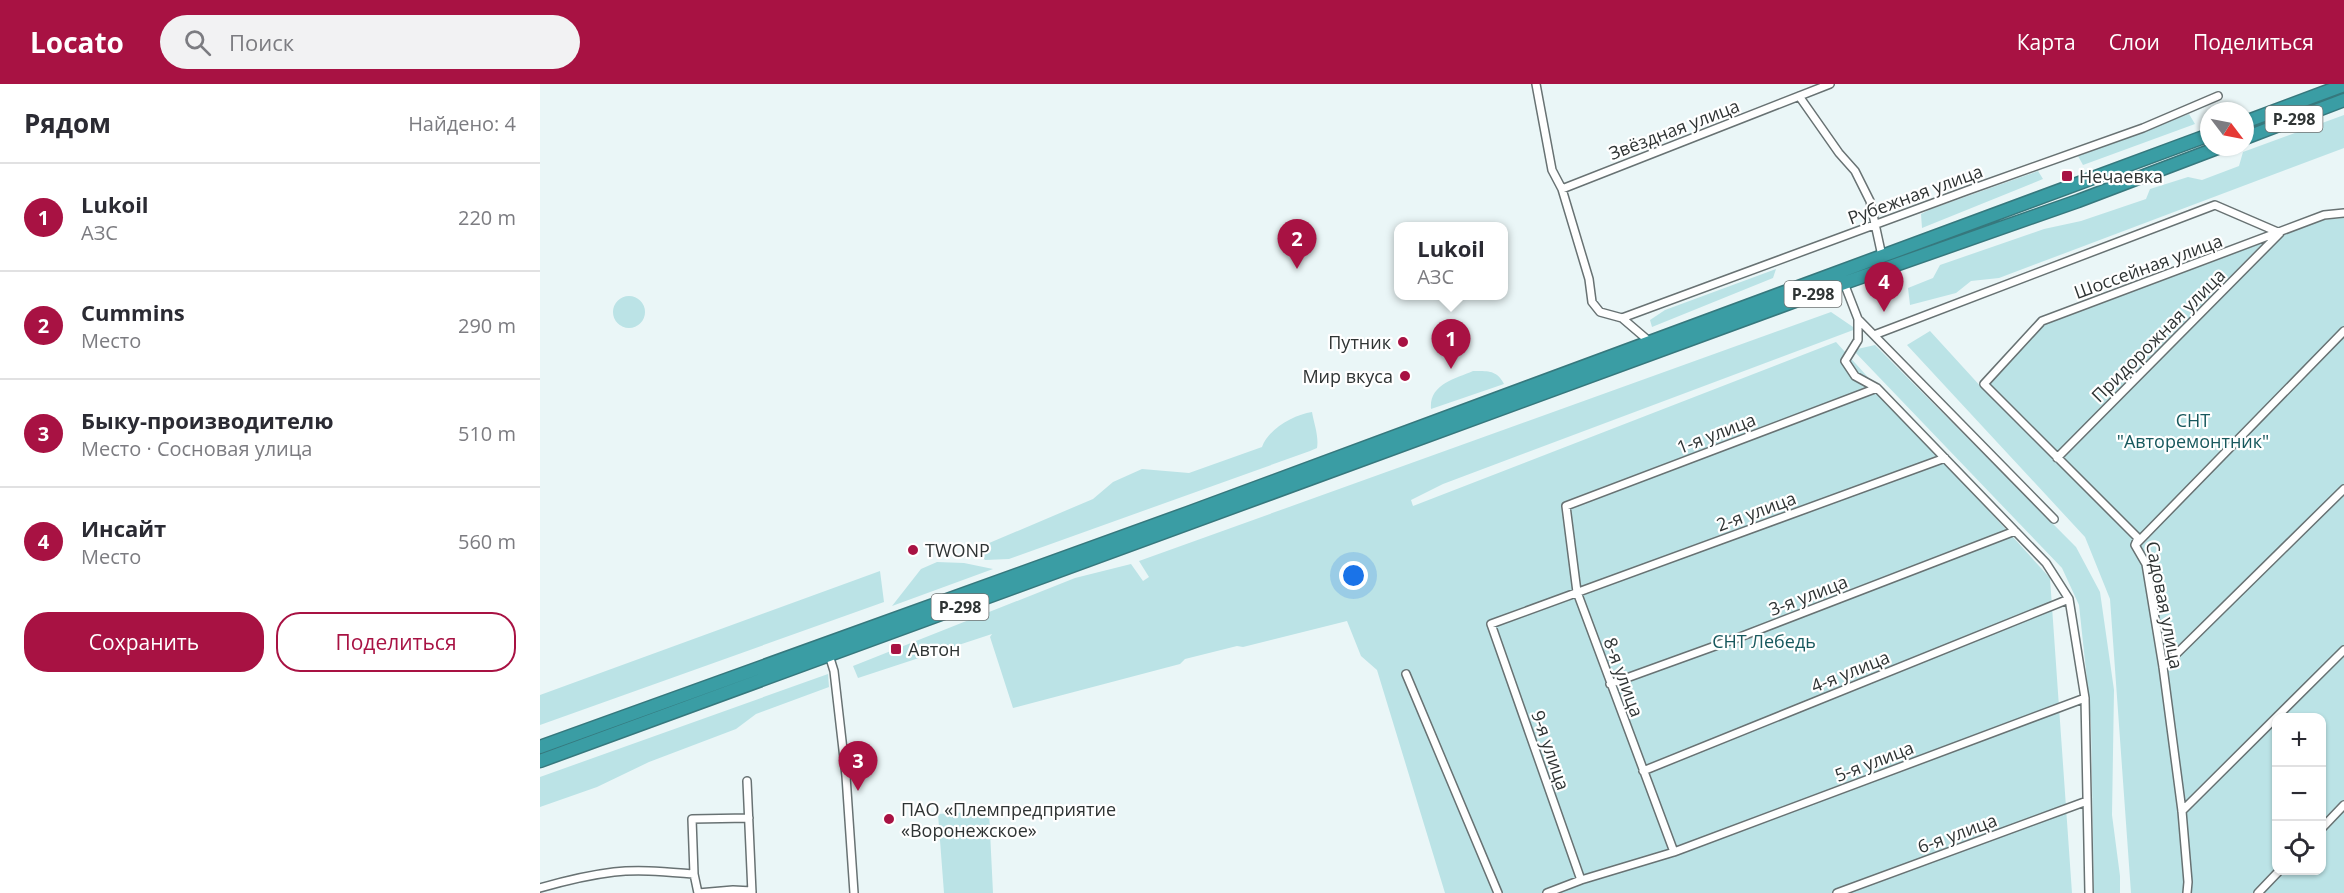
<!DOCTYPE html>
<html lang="ru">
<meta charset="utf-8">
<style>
:root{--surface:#fff;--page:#f2f2f3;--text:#2b2b33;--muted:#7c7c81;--line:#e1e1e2;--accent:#a81243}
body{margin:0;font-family:"Open Sans",sans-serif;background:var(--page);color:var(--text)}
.controls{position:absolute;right:18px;bottom:18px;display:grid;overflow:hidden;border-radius:12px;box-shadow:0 2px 4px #0004}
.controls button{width:54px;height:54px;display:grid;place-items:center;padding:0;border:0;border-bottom:2px solid var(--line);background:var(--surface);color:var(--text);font:30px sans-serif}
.compass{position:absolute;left:1660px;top:18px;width:54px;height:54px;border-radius:50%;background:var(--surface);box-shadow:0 2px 4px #0004;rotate:122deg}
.you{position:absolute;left:814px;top:492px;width:21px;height:21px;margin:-15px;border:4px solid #fff;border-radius:50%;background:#1a73e8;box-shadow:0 0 0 9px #1a73e833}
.badge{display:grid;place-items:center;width:39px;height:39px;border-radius:50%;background:var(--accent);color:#fff;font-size:20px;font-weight:700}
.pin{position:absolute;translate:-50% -50px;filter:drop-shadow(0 2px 3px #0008)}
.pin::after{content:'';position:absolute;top:32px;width:21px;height:18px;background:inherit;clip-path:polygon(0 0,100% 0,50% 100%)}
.popup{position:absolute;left:854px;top:138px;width:114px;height:78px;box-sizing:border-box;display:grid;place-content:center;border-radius:12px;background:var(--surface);filter:drop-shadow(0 2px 4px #0005);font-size:20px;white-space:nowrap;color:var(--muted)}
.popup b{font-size:22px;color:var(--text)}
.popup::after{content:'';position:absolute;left:50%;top:100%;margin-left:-12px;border:12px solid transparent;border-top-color:var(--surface)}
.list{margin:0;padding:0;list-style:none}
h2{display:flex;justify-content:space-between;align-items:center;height:78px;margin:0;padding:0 24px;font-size:26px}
h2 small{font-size:20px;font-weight:400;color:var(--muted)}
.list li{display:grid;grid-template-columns:39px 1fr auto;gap:18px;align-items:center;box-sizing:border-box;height:108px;padding:0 24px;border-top:2px solid var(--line)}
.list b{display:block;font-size:22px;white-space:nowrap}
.list p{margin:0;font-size:20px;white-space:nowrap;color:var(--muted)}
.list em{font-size:20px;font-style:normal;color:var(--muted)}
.actions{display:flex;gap:12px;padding:18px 24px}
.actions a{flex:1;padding:14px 0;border:2px solid var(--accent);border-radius:24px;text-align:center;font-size:21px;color:var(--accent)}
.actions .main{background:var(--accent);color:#fff}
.icon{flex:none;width:33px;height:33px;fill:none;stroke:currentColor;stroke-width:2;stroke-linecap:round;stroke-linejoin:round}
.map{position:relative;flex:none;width:1804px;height:809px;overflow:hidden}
header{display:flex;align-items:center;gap:36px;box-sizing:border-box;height:84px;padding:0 30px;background:var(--accent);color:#fff}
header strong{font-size:28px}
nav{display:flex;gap:33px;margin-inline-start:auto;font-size:21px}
.search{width:420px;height:54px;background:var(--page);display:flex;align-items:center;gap:15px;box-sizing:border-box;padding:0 21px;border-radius:33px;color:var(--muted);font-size:22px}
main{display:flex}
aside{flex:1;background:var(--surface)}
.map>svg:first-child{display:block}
.green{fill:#bbe3e6;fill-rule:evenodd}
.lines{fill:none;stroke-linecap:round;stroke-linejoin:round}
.street-casing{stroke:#687273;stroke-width:10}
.highway-casing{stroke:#36787d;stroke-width:15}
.street{stroke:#fff;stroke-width:7}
.highway{stroke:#3a9da4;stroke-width:12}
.poi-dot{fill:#a81243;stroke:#fff;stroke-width:2}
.labels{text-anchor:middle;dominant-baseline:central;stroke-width:4.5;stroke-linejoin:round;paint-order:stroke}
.shield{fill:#fff;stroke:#6d7171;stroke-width:1.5}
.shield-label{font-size:16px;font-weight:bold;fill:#2f3434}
.street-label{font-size:18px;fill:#2f3434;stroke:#fff}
.poi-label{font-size:18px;fill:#2f3434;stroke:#fff;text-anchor:start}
.park-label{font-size:18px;fill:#17585d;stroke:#fff}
</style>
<header>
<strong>Locato</strong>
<div class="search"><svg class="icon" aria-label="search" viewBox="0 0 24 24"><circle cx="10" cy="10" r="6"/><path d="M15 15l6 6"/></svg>Поиск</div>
<nav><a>Карта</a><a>Слои</a><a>Поделиться</a></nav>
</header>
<main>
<aside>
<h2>Рядом<small>Найдено: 4</small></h2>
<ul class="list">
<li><span class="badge">1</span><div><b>Lukoil</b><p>АЗС</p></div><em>220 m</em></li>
<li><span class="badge">2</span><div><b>Cummins</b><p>Место</p></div><em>290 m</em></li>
<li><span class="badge">3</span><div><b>Быку-производителю</b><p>Место · Сосновая улица</p></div><em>510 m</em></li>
<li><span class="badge">4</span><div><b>Инсайт</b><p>Место</p></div><em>560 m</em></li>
</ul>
<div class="actions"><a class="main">Сохранить</a><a>Поделиться</a></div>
</aside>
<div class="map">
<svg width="1804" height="809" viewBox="0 0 1804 809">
<rect width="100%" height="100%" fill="#eaf6f7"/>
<path class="green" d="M 1649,30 L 1655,40 L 1543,81 L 1538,72 Z
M 1804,31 L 1804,64 L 1459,194 L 1431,197 L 1416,209 L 1370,221 L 1368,204 L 1393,194 L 1400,181 L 1504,145 L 1541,137 L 1606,115 L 1610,105 L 1648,93 L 1662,96 L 1699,82 L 1703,68 Z
M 1498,87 L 1503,95 L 1382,144 L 1381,130 L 1391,125 Z
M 1804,134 L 1804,809 L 1591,809 L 1570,515 L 1545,453 L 1367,261 L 1390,247 L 1443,305 L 1503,241 L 1783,136 ZM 1736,634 L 1782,634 L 1782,786 L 1736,786 Z
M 1236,185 L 1233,194 L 1112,243 L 1110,236 L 1125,226 Z
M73 228a16 16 0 1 1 32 0a16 16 0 1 1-32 0Z
M 1291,228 L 1316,245 L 903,400 L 871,416 L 873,422 L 1296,258 L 1510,494 L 1532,809 L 905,809 L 837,586 L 821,572 L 807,537 L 703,563 L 697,562 L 645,575 L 640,580 L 473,624 L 450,553 L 452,550 L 318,594 L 313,582 L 535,494 L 591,480 L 603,497 L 609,493 L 599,477 Z
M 1335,261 L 1536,463 L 1560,508 L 1574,606 L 1572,731 L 1580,792 L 1580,809 L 1554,809 L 1551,642 L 1548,605 L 1539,521 L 1522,484 L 1313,266 Z
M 933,287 C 948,287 957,286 964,300 L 891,325 C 889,300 915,295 933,287 Z
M 772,328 C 774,340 779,352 777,364 L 770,367 L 469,475 L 445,476 L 435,465 L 553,415 L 573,398 L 602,385 L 649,389 L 722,363 C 729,344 754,331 772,328 Z
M 397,478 L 424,479 L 453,485 L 352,522 L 381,485 Z
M 340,487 L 344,518 L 0,641 L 0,611 Z
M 288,590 L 289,603 L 216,630 L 196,645 L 109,678 L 57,703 L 0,723 L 0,693 Z
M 449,727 L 453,809 L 404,809 L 398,730 Z"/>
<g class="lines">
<g class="street-casing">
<path id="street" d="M 996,0 L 1012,86 L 1022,105 L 1049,195 L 1052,218 L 1060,228 L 1082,234 L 1110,258
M 1259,12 L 1299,69 L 1315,87 L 1330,117 L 1342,172
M 1022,105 L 1290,0
M 1304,199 L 1318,235 L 1318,256 L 1305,277 L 1315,292 L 1337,304 L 1506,479 L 1529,515 L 1545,614 L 1549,809
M 1082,234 L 1426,107 L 1603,44 L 1678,12
M 1318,235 L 1514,435
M 1334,251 L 1675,121 L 1740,149 L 1517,374
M 1405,374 L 951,540 L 1041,796 L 1134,768 L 1545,614
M 1596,460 L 1804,247
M 289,571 L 294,587 L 306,692 L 314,809
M 1623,583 L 1804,405
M 866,590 L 958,809
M 1070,600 L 1200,553 L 1475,447
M 1103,687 L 1529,515
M 207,697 L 212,809
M 1642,727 L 1804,566
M 1782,744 L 1804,721
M 1134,768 L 1037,508 L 1026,422 L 1337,304
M 154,790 L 152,735 L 209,734
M 0,804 C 24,797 49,791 74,788 C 100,785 128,788 154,790 L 158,809 L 193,806 L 212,807
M 1007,809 L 1041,796
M 1297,809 L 1547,717
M 1647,809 L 1648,798 L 1642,727 L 1623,583 L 1606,480 L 1595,461 L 1598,454 L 1444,300 L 1502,237 L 1784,131 L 1804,129
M 1718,809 L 1740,786"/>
</g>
<g class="highway-casing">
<path id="highway" d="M 1705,38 L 1804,1
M 1705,54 L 1804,16
M 0,663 L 648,429 L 1669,51
M 0,677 L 1304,199 L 1538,117 L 1680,63"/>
</g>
<use href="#street" class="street"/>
<use href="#highway" class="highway"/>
</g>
<g class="poi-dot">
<rect x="1521" y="86" width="12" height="12" rx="3"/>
<circle cx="863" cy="258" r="6"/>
<circle cx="865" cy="292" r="6"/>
<circle cx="373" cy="466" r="6"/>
<rect x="350" y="559" width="12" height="12" rx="3"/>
<circle cx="349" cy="735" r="6"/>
</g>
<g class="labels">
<g class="shield">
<rect x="1725.5" y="22" width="57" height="26" rx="4.5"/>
<rect x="1244.5" y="197" width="57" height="26" rx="4.5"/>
<rect x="391.5" y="510" width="57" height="26" rx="4.5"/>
</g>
<g class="shield-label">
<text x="1754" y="35">Р-298</text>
<text x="1273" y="210">Р-298</text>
<text x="420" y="523">Р-298</text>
</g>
<g class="street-label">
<text transform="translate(1134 45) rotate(-21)">Звёздная улица</text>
<text transform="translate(1375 110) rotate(-20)">Рубежная улица</text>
<text transform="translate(1608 182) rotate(-20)">Шоссейная улица</text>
<text transform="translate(1618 251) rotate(-45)">Придорожная улица</text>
<text transform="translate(1176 349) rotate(-21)">1-я улица</text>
<text transform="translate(1216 427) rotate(-20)">2-я улица</text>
<text transform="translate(1268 511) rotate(-21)">3-я улица</text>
<text transform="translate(1625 521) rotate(79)">Садовая улица</text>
<text transform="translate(1310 587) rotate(-22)">4-я улица</text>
<text transform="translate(1084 593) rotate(70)">8-я улица</text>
<text transform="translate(1011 666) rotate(71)">9-я улица</text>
<text transform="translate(1334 677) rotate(-21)">5-я улица</text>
<text transform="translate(1417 749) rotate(-20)">6-я улица</text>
</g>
<g class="poi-label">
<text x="1539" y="92">Нечаевка</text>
<text x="851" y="258" text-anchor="end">Путник</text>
<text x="853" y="292" text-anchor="end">Мир вкуса</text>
<text x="385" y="466">TWONP</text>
<text x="368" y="565">Автон</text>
<text x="361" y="725">ПАО «Племпредприятие<tspan x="361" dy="21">«Воронежское»</tspan></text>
</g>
<g class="park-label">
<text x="1653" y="336">СНТ<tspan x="1653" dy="21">"Авторемонтник"</tspan></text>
<text x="1224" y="557">СНТ Лебедь</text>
</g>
</g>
</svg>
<div class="controls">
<button>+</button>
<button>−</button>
<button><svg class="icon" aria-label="locate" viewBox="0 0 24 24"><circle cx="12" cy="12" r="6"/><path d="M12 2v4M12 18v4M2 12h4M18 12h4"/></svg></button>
</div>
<svg class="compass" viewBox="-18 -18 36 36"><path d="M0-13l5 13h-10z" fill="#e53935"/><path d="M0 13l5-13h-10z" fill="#7c7c81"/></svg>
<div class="you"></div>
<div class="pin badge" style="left:911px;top:285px">1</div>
<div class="popup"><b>Lukoil</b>АЗС</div>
<div class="pin badge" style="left:757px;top:185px">2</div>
<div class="pin badge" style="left:318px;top:707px">3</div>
<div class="pin badge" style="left:1344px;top:228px">4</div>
</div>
</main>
